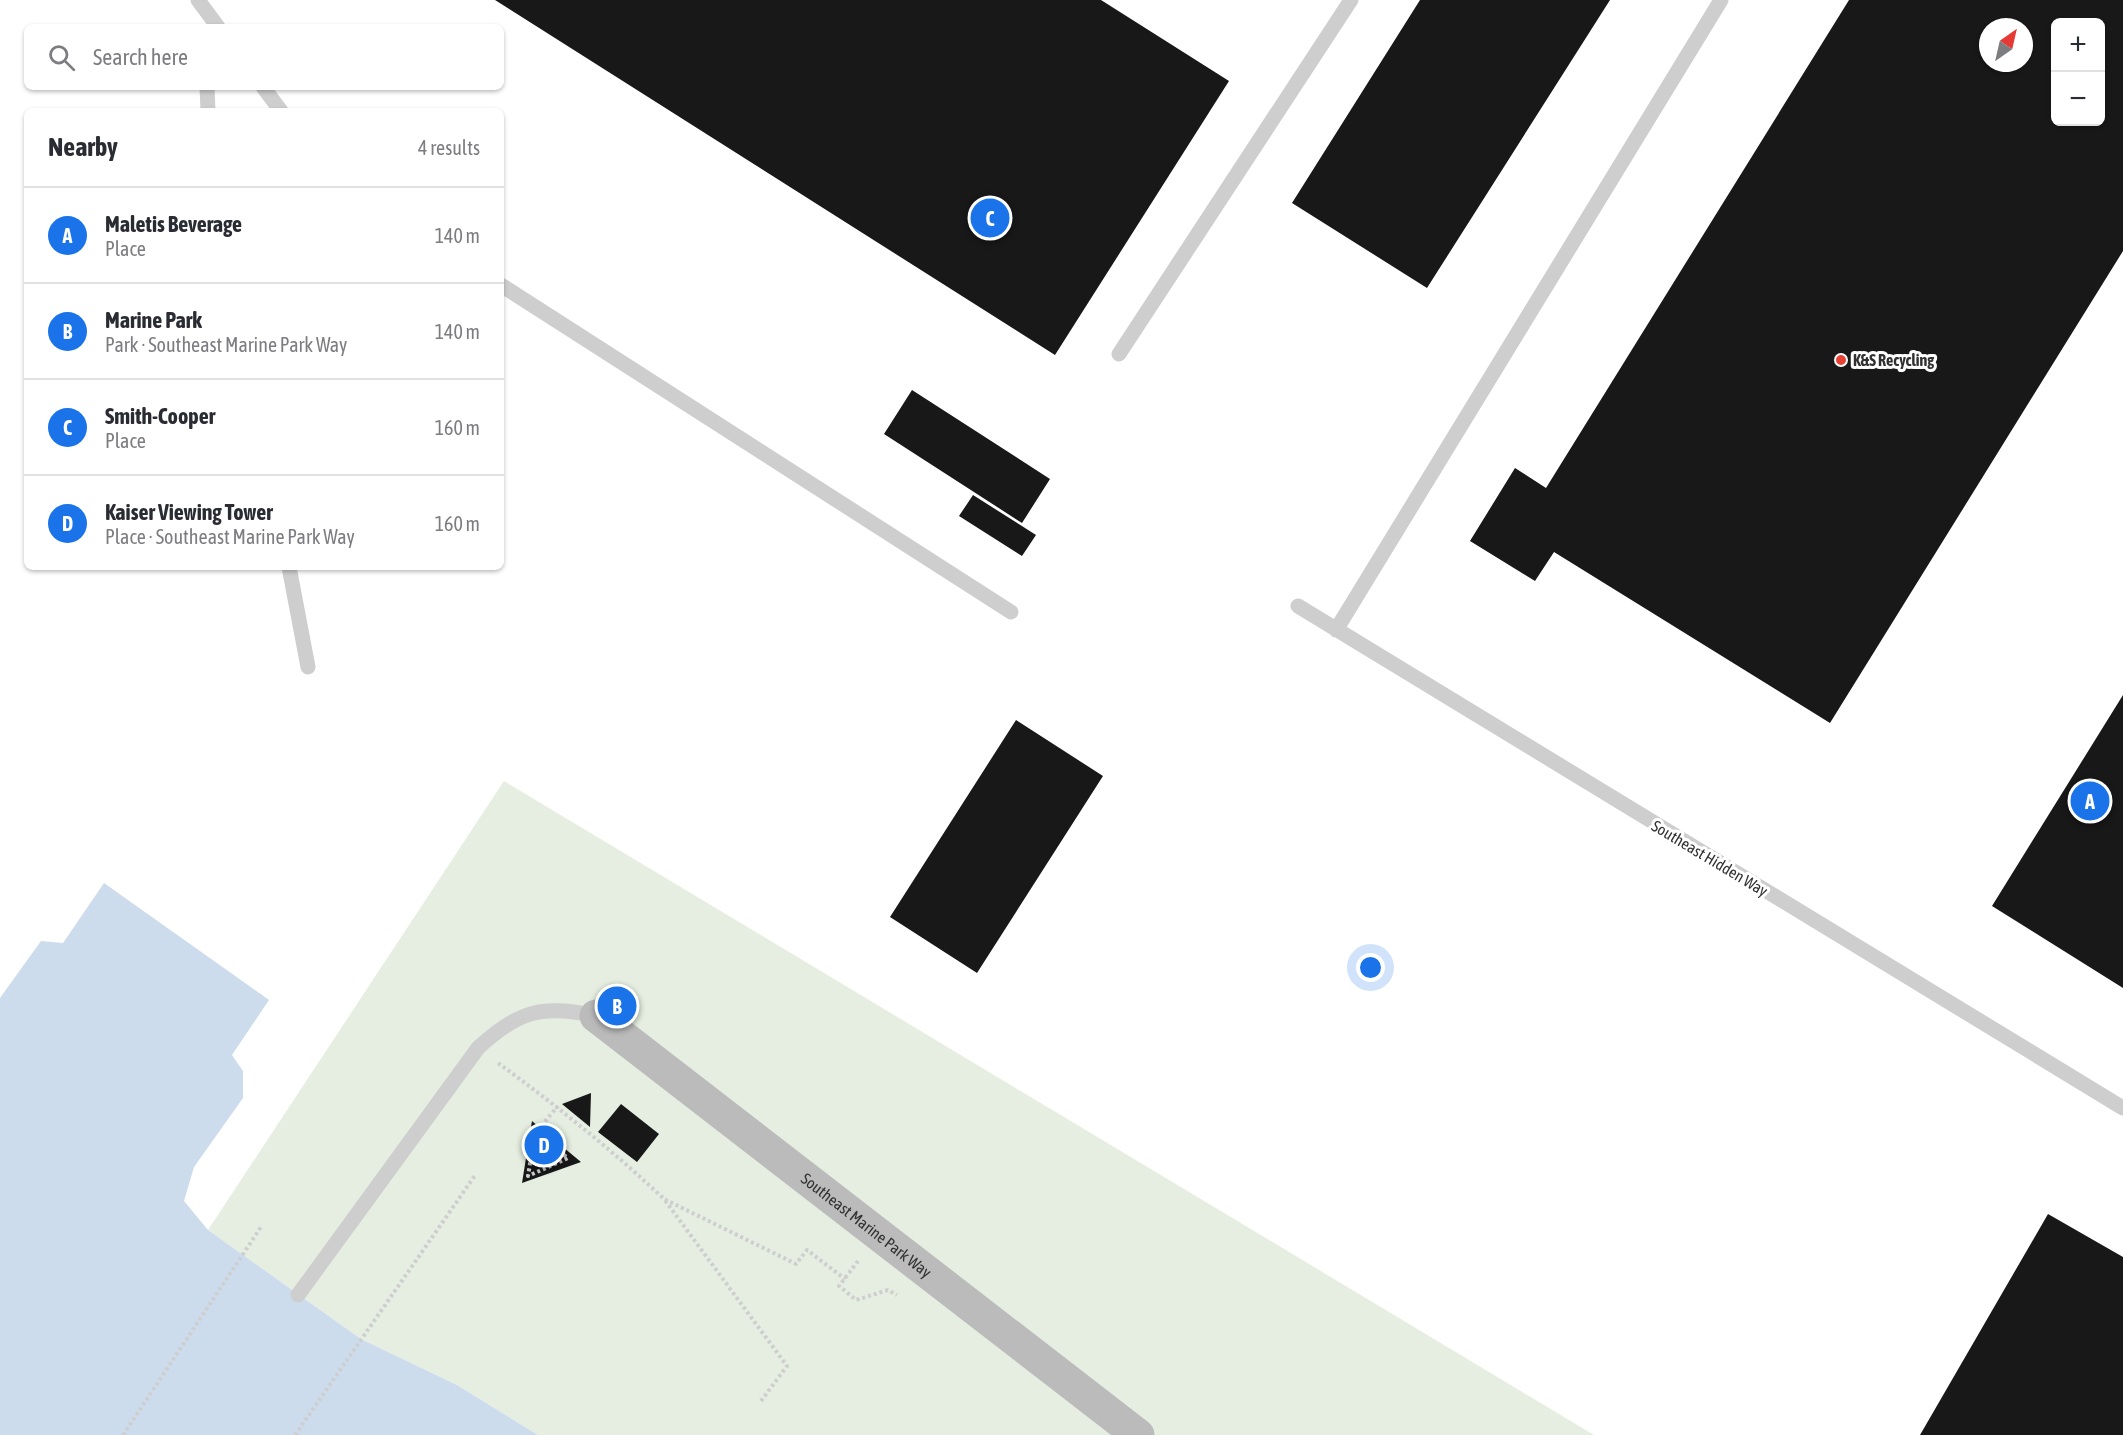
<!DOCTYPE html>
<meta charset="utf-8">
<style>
:root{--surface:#fff;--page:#f7f7f7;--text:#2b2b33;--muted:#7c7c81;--line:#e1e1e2;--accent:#1a73e8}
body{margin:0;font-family:"Asap Condensed",sans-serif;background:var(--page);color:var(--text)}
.controls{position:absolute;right:18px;top:18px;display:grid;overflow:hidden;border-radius:9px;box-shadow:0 2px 4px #0004}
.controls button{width:54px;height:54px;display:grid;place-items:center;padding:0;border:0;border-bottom:2px solid var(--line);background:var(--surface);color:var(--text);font:30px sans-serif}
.compass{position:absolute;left:1979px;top:18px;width:54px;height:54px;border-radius:50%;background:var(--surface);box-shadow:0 2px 4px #0004;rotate:34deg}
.you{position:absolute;left:1371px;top:968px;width:21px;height:21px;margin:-15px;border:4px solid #fff;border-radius:50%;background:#1a73e8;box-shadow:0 0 0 9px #1a73e833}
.badge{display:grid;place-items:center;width:39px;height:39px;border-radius:50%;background:var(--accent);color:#fff;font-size:20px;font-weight:700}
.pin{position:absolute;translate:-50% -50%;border:3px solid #fff;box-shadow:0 2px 6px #0006}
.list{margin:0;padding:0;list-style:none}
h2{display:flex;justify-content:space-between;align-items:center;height:78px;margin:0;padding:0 24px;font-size:26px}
h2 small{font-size:20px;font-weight:400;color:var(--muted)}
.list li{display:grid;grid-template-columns:39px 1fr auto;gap:18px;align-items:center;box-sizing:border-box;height:96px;padding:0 24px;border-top:2px solid var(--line)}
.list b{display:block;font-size:22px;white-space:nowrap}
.list p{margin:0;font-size:20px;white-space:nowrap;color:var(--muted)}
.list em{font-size:20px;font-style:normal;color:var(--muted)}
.icon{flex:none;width:33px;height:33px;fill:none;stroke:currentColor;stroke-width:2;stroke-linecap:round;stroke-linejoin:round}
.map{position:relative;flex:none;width:2123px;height:1435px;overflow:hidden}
.search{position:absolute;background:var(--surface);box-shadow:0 2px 4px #0004;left:24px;top:24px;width:480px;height:66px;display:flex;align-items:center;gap:15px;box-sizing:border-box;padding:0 21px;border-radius:9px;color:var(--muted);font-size:22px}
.panel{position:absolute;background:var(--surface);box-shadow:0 2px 4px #0004;left:24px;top:108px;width:480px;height:462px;border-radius:9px}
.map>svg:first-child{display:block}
.green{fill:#e5eee0}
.water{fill:#ccdced}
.building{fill:#181818;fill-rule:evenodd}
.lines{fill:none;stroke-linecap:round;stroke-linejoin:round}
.path{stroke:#cecece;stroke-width:4;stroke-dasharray:3 3;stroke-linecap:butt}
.lane{stroke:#cecece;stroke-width:15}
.secondary{stroke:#bbb;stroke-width:33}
.poi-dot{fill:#e64135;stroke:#fff;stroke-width:2}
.labels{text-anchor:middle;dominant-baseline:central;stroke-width:6;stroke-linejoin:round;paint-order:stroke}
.poi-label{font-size:16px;font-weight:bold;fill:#313131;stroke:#fff;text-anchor:start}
.street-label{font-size:16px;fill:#313131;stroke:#fff}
</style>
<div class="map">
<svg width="2123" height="1435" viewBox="0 0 2123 1435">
<rect width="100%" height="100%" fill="#fff"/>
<path class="green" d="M 504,781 L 1594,1435 L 538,1435 L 457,1385 L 361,1339 L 208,1230 Z"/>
<path class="water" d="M 104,883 L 269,1000 L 232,1055 L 243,1071 L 243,1098 L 194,1167 L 184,1201 L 208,1230 L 361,1339 L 457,1385 L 538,1435 L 0,1435 L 0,998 L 41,941 L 63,943 Z"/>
<path class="building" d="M 495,0 L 1101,0 L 1229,81 L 1055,355 Z
M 1420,0 L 1610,0 L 1427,288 L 1292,203 Z
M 1849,0 L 2123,0 L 2123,251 L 1830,723 L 1554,552 L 1535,581 L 1470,541 L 1515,468 L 1546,488 ZM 2056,22 L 2100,22 L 2100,122 L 2056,122 ZM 1988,27 L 2024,27 L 2024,63 L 1988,63 Z
M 912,390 L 1050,479 L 1022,523 L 884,434 Z
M 973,495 L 1036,535 L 1022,556 L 959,516 Z
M 2123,695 L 2123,988 L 1992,906 Z
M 1016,720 L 1103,776 L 977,973 L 890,917 Z
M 591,1093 L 590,1127 L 562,1104 Z
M 621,1104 L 659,1134 L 637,1162 L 598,1132 Z
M 532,1121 L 540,1128 L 581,1162 L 522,1183 Z
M 2048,1214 L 2123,1257 L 2123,1435 L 1920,1435 Z"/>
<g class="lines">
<path class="path" d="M 498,1063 C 557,1106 611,1149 664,1199
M 535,1133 L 568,1158 L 528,1176 L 535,1133 L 558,1106
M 858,1261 L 839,1286 L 856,1300 L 888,1290 L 897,1295
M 761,1401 L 787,1366 L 664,1199 L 796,1264 L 807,1250 L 845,1279
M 123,1435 L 261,1227
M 295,1435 L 476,1174"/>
<path class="lane" d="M 198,0 L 218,27
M 207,87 L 208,111
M 263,87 L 281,111
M 501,285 L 1011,612
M 1119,354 L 1351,0
M 289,567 L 308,667
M 1298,606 L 2123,1108
M 1336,630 L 1721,0
M 298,1295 L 478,1048 C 518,1011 542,1004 596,1016"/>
<path class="secondary" id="s1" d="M 596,1016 L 1138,1435"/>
</g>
<circle class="poi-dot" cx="1841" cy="360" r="6"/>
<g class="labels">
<g class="poi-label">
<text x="1853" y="360">K&amp;S Recycling</text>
</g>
<g class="street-label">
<text transform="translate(1710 858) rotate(31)">Southeast Hidden Way</text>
<text stroke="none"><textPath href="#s1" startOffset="342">Southeast Marine Park Way</textPath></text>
</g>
</g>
</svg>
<div class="controls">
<button>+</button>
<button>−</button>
</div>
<svg class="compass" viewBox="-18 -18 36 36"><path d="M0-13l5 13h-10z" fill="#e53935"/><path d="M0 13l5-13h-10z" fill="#7c7c81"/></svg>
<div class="you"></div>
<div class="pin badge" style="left:2090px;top:801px">A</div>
<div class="pin badge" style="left:617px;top:1006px">B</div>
<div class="pin badge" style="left:990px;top:218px">C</div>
<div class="pin badge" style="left:544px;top:1145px">D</div>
<div class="search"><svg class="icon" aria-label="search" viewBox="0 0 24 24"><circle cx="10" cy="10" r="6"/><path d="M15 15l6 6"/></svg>Search here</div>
<section class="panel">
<h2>Nearby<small>4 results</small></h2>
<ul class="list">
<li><span class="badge">A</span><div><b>Maletis Beverage</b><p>Place</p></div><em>140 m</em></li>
<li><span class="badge">B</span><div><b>Marine Park</b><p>Park · Southeast Marine Park Way</p></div><em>140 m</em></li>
<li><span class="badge">C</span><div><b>Smith-Cooper</b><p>Place</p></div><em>160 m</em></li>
<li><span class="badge">D</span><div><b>Kaiser Viewing Tower</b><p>Place · Southeast Marine Park Way</p></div><em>160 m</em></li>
</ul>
</section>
</div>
